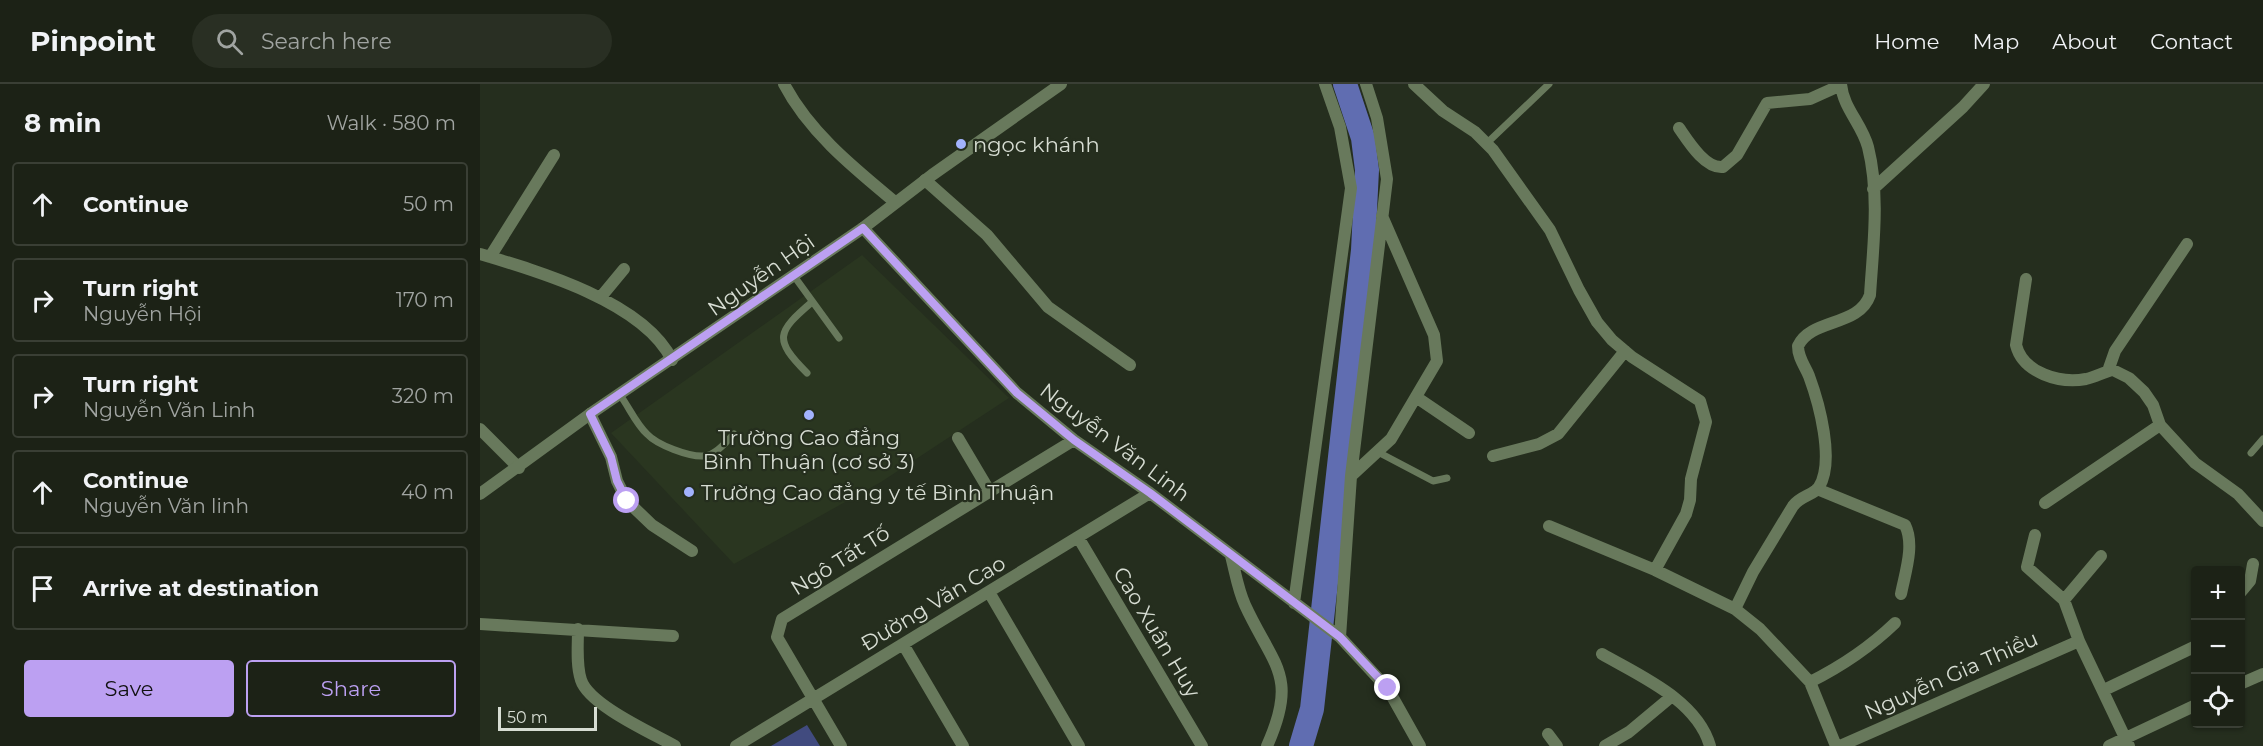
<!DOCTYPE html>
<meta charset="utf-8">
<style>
:root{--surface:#1c2216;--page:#292f23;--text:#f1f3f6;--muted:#a0a4a1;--line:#3a3f35;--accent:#bca0f2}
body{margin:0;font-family:Montserrat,sans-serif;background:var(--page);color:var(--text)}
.controls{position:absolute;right:18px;bottom:18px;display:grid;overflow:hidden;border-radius:6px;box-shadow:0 2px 4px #0004}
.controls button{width:54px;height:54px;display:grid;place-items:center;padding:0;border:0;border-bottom:2px solid var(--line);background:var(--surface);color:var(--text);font:30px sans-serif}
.scale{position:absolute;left:18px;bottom:15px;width:99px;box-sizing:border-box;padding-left:6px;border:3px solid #d7ddd3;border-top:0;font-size:16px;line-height:21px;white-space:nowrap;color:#d7ddd3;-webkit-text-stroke:4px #252e1e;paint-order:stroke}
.stop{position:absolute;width:18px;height:18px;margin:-14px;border:4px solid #bca0f2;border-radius:50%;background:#fff}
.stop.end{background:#bca0f2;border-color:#fff;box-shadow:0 2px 6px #0008}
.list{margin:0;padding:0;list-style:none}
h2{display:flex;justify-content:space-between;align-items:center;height:78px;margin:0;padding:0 24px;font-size:26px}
h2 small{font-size:20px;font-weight:400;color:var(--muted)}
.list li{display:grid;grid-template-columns:39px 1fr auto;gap:18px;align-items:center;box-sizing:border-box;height:84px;margin:0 12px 12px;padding:0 12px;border:2px solid var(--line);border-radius:6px}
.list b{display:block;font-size:22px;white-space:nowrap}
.list p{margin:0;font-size:20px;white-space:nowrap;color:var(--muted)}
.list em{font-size:20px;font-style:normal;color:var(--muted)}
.actions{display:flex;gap:12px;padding:18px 24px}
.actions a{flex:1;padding:14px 0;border:2px solid var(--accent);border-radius:6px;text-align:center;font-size:21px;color:var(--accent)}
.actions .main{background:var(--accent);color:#111}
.icon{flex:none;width:33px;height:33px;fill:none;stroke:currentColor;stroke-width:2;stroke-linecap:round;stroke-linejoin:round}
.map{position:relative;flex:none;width:1783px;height:662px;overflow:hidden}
header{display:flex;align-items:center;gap:36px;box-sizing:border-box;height:84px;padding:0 30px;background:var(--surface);border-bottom:2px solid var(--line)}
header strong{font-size:28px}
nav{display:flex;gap:33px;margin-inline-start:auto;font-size:21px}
.search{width:420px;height:54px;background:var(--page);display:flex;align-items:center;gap:15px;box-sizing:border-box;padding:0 21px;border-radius:33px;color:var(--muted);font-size:22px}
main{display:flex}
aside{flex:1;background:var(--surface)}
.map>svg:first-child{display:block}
.built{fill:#2a3620}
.green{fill:#414b7f}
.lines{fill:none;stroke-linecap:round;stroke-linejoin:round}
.river{stroke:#606db1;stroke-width:24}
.service{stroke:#68795c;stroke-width:7}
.minor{stroke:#68795c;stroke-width:12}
.tertiary{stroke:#68795c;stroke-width:12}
.route{stroke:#bca0f2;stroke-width:8}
.poi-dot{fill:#a2b2fd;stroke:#252e1e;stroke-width:2}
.labels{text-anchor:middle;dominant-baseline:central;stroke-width:4.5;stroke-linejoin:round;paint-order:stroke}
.poi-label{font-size:21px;fill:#d7ddd3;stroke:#252e1e;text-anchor:start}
.street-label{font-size:21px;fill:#d7ddd3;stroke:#252e1e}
</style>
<header>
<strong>Pinpoint</strong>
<div class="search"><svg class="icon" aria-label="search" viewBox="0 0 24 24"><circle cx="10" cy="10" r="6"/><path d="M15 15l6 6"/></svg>Search here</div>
<nav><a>Home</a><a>Map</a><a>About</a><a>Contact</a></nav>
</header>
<main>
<aside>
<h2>8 min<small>Walk · 580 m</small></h2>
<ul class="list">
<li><svg class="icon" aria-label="ahead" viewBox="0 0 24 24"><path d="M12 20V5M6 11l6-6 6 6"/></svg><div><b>Continue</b></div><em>50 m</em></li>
<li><svg class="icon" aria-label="right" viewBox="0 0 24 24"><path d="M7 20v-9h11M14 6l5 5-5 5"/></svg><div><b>Turn right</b><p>Nguyễn Hội</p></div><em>170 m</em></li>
<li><svg class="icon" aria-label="right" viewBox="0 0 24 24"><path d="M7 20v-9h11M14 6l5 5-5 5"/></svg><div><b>Turn right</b><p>Nguyễn Văn Linh</p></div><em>320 m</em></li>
<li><svg class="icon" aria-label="ahead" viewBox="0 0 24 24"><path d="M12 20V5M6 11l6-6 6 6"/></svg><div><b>Continue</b><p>Nguyễn Văn linh</p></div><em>40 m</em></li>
<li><svg class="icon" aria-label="arrive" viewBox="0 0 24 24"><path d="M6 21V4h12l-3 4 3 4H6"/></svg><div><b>Arrive at destination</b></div></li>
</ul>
<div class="actions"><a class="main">Save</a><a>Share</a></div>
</aside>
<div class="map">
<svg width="1783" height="662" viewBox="0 0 1783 662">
<rect width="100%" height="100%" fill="#252e1e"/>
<path class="built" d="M 382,171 L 529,314 L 401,398 L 254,480 L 131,349 Z"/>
<path class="green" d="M 327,641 L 340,662 L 291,662 Z"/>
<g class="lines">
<path class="river" d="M 821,662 L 832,625 L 883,166 L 887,86 L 883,54 L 865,0"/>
<path class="service" d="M 1006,60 L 1069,0
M 314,192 L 359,254
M 327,289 C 293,255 297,248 332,218
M 140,311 C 149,323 156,340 167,350 C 177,361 209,373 224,372 C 236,371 246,358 254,350
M 896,367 L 953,397 L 967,394
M 1771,369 L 1783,355"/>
<path class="minor" d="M 304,0 C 329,48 374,84 415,118
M 934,0 L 963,27 L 995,48 L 1013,66 L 1070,146 L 1099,206 L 1117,238 L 1132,256 L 1152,273 L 1220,317 L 1226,338 L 1211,395 L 1210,416 L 1206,430 L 1175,486
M 1199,44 C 1208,57 1225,85 1243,83 L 1257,71 L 1287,19 L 1330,15 L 1361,1
M 445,96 L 507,151 L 568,223 L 650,281
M 1393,105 L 1483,23 L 1504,0
M 383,144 L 537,309 L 594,356 L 670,409 L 860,553 L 908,605 L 940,662
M 0,170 C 58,187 164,218 192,276
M 10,173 L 74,71
M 1546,195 L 1536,261 C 1543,289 1580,300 1606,295 C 1615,293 1624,288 1633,286 L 1649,294 L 1664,308 L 1673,321 L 1680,341 L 1715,379 L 1758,410 L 1783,437
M 120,214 L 144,185
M 1628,287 L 1635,267 L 1707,160
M 936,313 L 989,349
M 110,330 L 131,373 L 137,397 L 147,417 L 172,441 L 212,467
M 0,345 L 39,384
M 478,354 L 510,408
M 1013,372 L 1059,360 L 1078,350 L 1145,267
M 871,392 L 911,355 L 957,277 L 954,251 L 902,132
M 1337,405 L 1425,441 C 1435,461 1425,489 1421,510
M 1565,419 L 1680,341
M 1069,442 L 1175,486 L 1255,525 L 1280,545 L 1330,598 L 1356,662
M 1555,451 L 1547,483 L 1584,516
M 598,453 L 722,662
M 751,472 C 755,487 758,506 765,521 C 793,582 819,591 787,662
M 1621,472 L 1584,516 L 1599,557 L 1649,662
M 509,508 L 599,662
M 1760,509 L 1770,497 L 1773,480
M 814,519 L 871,104 L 860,43 L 845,0
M 1255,525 L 1273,488 L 1313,422 C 1320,412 1334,411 1339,403 C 1355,377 1339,319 1329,292 C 1325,282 1318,274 1318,262 C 1331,234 1379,243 1390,211 C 1393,163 1400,111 1388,63 C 1382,40 1363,24 1361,0
M 0,540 L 193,552
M 98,545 C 98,562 96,581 101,596 C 109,621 172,649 195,662
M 860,553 L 871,392 L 907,95 L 897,34 L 886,0
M 423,560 L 483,662
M 1122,570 C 1160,592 1217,616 1230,662
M 1330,598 C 1362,582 1389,564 1415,539
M 1760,600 L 1783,590
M 1624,606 L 1716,562
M 1068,650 L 1077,662
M 256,662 L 670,409
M 361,662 L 297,553 L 302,535 L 594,356
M 1125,662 L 1149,648 L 1191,613
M 1360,662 L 1599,557
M 1629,662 L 1716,621"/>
<path class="tertiary" d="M 0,410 L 110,330 L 383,144 L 452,91 L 581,0"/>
</g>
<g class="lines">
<path class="route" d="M 147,417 L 137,397 L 131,373 L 110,330 L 383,144 L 537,309 L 594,356 L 670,409 L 860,553 L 908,604"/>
</g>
<g class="poi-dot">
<circle cx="481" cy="60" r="6"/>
<circle cx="329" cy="331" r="6"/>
<circle cx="209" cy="408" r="6"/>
</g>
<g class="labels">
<g class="poi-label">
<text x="493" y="60">ngọc khánh</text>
<text x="329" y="353" text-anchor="middle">Trường Cao đẳng<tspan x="329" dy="24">Bình Thuận (cơ sở 3)</tspan></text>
<text x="221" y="408">Trường Cao đẳng y tế Bình Thuận</text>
</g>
<g class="street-label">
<text transform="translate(281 191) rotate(-35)">Nguyễn Hội</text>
<text transform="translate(635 358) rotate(37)">Nguyễn Văn Linh</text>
<text transform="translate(360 476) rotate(-32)">Ngô Tất Tố</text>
<text transform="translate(453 519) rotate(-31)">Đường Văn Cao</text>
<text transform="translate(677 548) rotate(59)">Cao Xuân Huy</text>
<text transform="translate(1471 591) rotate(-24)">Nguyễn Gia Thiều</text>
</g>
</g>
</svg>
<div class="controls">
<button>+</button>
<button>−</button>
<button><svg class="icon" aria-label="locate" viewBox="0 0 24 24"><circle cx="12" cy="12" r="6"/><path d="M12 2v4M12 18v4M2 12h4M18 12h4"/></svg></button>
</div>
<div class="scale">50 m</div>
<div class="stop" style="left:147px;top:417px"></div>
<div class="stop end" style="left:908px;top:604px"></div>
</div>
</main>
